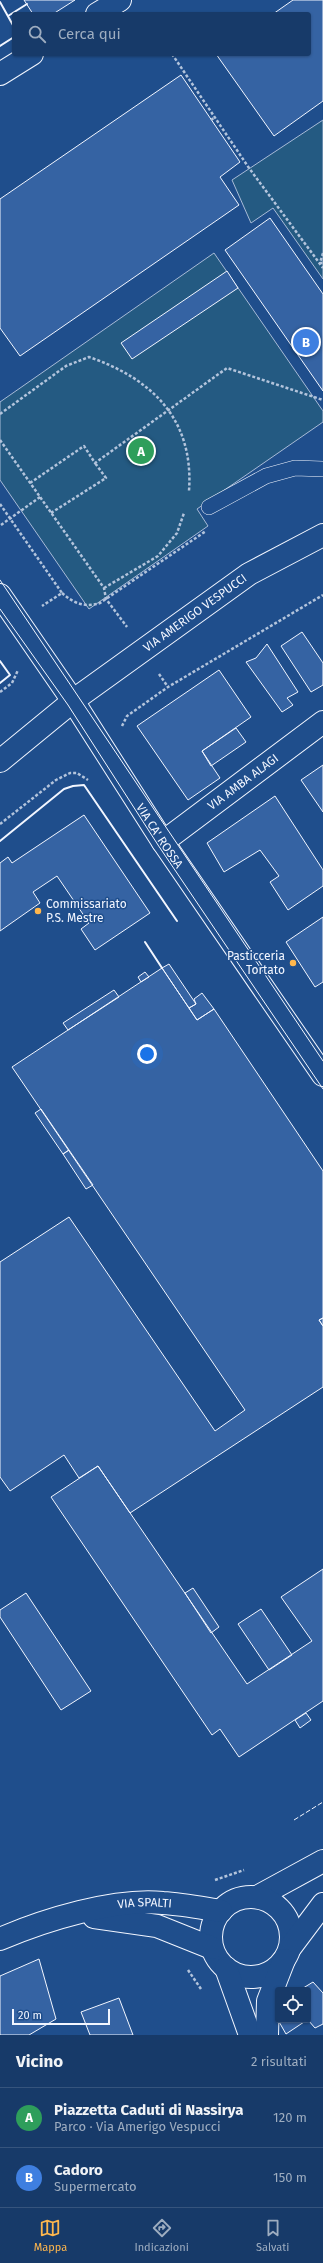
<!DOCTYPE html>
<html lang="it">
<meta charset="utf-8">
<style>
:root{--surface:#173a69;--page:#244571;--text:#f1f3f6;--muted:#9eadc0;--line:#36547d;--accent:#ffb74d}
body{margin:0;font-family:"Fira Sans",sans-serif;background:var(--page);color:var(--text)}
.controls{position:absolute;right:12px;bottom:12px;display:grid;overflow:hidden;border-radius:4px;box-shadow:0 1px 3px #0004}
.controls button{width:36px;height:36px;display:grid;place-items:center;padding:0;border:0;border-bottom:1px solid var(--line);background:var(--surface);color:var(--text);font:20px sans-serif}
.scale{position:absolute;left:12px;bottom:10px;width:98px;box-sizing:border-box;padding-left:4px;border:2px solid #f2f6ff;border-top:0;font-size:11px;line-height:14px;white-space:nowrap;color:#f2f6ff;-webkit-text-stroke:3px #1f4e8c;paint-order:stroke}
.you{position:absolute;left:147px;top:1054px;width:14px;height:14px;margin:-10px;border:3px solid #fff;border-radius:50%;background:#1a73e8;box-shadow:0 0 0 6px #1a73e833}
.badge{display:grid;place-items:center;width:26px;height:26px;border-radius:50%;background:var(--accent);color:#fff;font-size:13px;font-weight:700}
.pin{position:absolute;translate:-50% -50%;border:2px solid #fff;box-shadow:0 1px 4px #0006}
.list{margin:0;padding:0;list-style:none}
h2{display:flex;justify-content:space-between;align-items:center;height:52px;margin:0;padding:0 16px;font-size:17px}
h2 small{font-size:13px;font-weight:400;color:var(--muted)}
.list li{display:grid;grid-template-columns:26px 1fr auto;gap:12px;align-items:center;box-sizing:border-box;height:60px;padding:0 16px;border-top:1px solid var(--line)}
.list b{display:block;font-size:15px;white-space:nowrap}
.list p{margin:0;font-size:13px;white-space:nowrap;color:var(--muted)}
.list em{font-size:13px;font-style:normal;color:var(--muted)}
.icon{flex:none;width:22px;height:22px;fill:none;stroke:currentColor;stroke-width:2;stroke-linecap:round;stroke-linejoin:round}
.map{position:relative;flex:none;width:323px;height:2035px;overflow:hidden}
.search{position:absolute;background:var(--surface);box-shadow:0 1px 3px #0004;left:12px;right:12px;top:12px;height:44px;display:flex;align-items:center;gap:10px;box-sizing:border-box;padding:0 14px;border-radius:4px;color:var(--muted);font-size:15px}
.sheet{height:172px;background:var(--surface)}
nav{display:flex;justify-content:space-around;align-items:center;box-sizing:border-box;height:56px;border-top:1px solid var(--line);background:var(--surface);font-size:11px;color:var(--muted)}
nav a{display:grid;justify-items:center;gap:2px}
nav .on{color:var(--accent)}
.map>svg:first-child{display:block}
.green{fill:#245a82;stroke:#a8bbd7}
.building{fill:#3563a3;stroke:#f2f6ff}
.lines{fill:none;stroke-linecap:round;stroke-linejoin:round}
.service-casing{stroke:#f2f6ff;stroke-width:16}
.minor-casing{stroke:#f2f6ff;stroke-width:24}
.tertiary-casing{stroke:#f2f6ff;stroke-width:24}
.secondary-casing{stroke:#f2f6ff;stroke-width:24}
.path{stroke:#b3c4dc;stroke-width:2.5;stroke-dasharray:3 2;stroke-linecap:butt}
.service{stroke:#1f4e8c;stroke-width:15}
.minor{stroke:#1f4e8c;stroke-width:22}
.tertiary{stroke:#1f4e8c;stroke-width:22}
.secondary{stroke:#1f4e8c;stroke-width:22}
.tram{stroke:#f2f6ff;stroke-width:1}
.fence{stroke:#f2f6ff;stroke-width:1;stroke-dasharray:5 2;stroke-linecap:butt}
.wall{stroke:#f2f6ff;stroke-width:2}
.poi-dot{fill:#ffb74d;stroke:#1f4e8c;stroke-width:1.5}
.labels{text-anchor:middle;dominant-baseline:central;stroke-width:3;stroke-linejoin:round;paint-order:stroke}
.street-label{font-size:12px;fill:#f2f6ff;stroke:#1f4e8c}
.poi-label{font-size:12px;fill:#f2f6ff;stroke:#1f4e8c;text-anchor:start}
</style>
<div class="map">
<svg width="323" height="2035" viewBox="0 0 323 2035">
<rect width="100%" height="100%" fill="#1f4e8c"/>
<path class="green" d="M 323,120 L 323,279 L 273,208 L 251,223 L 232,180 Z
M 214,253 L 323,411 L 323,422 L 197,509 L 208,526 L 89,609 L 0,480 L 0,402 Z"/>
<path class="building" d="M 24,0 L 75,0 L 53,14 L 33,14 Z
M 293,0 L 323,0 L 323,101 L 274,136 L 216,54 L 309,54 L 309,14 L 273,14 Z
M 181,75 L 240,162 L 220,177 L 239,205 L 20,356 L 0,328 L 0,199 Z
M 270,218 L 323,294 L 323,391 L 225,250 Z
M 227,271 L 238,288 L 132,359 L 121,343 Z
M 302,632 L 323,663 L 323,685 L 311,692 L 281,646 Z
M 267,644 L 298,692 L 287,698 L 293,705 L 282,712 L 246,662 L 256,658 Z
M 219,670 L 251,717 L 202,751 L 220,778 L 188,800 L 137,726 Z
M 236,728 L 246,742 L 211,766 L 202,751 Z
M 323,765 L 323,812 L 301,780 Z
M 275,796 L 323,870 L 323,886 L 288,910 L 270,882 L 279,876 L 260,850 L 224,872 L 207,843 Z
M 84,815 L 150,913 L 95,950 L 81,929 L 89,923 L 57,876 L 33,892 L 40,903 L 0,931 L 0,863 L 8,857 L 12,863 Z
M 323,917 L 323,982 L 315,987 L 286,942 Z
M 169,964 L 196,1004 L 189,1008 L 162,968 Z
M 162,968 L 197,1020 L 214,1009 L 323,1171 L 323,1318 L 319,1320 L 323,1326 L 323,1387 L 130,1513 L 98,1466 L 79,1478 L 64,1455 L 10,1491 L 0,1477 L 0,1262 L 69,1217 L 215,1431 L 245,1410 L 12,1067 Z
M 145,972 L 149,977 L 141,982 L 138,977 Z
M 114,990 L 119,997 L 68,1030 L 63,1023 Z
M 202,993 L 214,1009 L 197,1020 L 189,1008 L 196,1004 L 194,999 Z
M 41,1109 L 69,1150 L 63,1154 L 35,1113 Z
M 69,1150 L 93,1185 L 86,1189 L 63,1154 Z
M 323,1318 L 323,1326 L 319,1320 Z
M 98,1466 L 247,1684 L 312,1641 L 281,1597 L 323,1569 L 323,1701 L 239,1757 L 220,1729 L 212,1735 L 51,1497 Z
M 193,1588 L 219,1627 L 211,1633 L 185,1593 Z
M 26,1593 L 91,1691 L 61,1710 L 0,1617 L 0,1610 Z
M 261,1609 L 292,1655 L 269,1670 L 238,1624 Z
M 306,1713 L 311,1720 L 300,1728 L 295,1720 Z
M 39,1959 L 56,2019 L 29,2035 L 0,2035 L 0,1976 Z
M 313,1982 L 323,1993 L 323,2024 L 315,2028 L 308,2020 L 308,1990 L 300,1990 Z
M 119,1998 L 133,2035 L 90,2035 L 81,2012 Z
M 278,2020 L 307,2020 L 286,2034 Z"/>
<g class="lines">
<g class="service-casing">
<path id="service" d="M 209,507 L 266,476 L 295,468 L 323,469"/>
</g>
<g class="minor-casing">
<g id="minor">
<path d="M 97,14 L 120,0"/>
<path d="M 0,74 L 32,54"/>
<path id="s1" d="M 163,842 L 323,722"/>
<path d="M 257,1897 L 323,1861"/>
<circle cx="251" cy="1937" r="40"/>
<path d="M 94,1917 L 157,1926 L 212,1948"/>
<path id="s2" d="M 0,1939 C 44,1920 115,1898 163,1903 C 182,1904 202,1908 221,1911"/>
<path d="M 290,1948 L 323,1904"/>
<path d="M 226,1968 L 250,2035"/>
<path d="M 267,2035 L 268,2001 L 284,1960"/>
</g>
</g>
<g class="tertiary-casing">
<g id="tertiary">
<path id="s3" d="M 0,595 L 73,701 L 163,842 L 323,1075"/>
</g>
</g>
<g class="secondary-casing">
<g id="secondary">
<path id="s4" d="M 0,761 L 78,697 L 249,574 L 323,535"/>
</g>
</g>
<path class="path" d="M 172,54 L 249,168 L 323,268
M 211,120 L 215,117
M 323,253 L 320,263 L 323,263
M 0,414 L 66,366 L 89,357 C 153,379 194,420 189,491
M 0,440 L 104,588 L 106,599 L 127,627
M 30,483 L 84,446 L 95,463 L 227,368 L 323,400
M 0,504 L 62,593 L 42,606
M 51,513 L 106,478 L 95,463
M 1,525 L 40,497
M 104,588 L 158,556 L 177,533 L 184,513
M 62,593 C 73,603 85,608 100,603 L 206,531
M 159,674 L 168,687
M 0,692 L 12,683 L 18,670
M 122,726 L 127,716 L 168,687 L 323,595
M 0,824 L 56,780 L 70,773 L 77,773 L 88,780
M 215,1880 L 244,1870
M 188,1970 L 201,1989"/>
<use href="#service" class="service"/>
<use href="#minor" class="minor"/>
<use href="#tertiary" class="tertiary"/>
<use href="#secondary" class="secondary"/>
<path class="tram" d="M 0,580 L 323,1061
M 0,609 L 68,705 L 158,845 L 323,1089"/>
<path class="fence" d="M 294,1820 L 323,1802"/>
<path class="wall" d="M 0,2 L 14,27
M 8,16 L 27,4
M 0,46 L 14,37
M 0,661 L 10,675 L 0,683
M 0,841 L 64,789 L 73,786 L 84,785 L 177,921
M 145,942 L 162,968"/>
</g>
<g class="poi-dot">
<circle cx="38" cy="911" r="4"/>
<circle cx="293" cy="963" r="4"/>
</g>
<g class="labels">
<g class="street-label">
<text stroke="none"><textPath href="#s4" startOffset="245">VIA AMERIGO VESPUCCI</textPath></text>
<text stroke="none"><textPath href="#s1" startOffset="100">VIA AMBA ALAGI</textPath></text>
<text stroke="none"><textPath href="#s3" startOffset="289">VIA CA' ROSSA</textPath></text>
<text stroke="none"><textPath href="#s2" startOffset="150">VIA SPALTI</textPath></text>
</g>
<g class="poi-label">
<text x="46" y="904">Commissariato<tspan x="46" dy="14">P.S. Mestre</tspan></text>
<text x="285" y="956" text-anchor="end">Pasticceria<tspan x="285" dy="14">Tortato</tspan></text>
</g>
</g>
</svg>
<div class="controls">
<button><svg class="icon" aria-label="locate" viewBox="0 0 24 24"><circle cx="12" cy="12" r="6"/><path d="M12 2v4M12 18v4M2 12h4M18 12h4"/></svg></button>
</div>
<div class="scale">20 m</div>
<div class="you"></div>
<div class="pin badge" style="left:141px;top:451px;background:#2e9e5b">A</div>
<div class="pin badge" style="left:306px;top:342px;background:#3f7fe0">B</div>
<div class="search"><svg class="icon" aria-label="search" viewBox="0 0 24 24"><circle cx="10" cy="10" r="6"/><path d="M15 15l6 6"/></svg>Cerca qui</div>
</div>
<section class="sheet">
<h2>Vicino<small>2 risultati</small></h2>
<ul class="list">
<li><span class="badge" style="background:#2e9e5b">A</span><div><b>Piazzetta Caduti di Nassirya</b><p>Parco · Via Amerigo Vespucci</p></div><em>120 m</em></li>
<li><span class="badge" style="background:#3f7fe0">B</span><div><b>Cadoro</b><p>Supermercato</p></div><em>150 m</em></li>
</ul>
</section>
<nav>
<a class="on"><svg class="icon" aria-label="map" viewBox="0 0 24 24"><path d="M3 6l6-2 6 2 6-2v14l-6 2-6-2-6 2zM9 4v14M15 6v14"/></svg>Mappa</a>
<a><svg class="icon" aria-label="directions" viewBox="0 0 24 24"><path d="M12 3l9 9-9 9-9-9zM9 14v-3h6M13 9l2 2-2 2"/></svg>Indicazioni</a>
<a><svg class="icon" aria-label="saved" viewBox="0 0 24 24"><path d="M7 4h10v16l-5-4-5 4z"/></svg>Salvati</a>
</nav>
